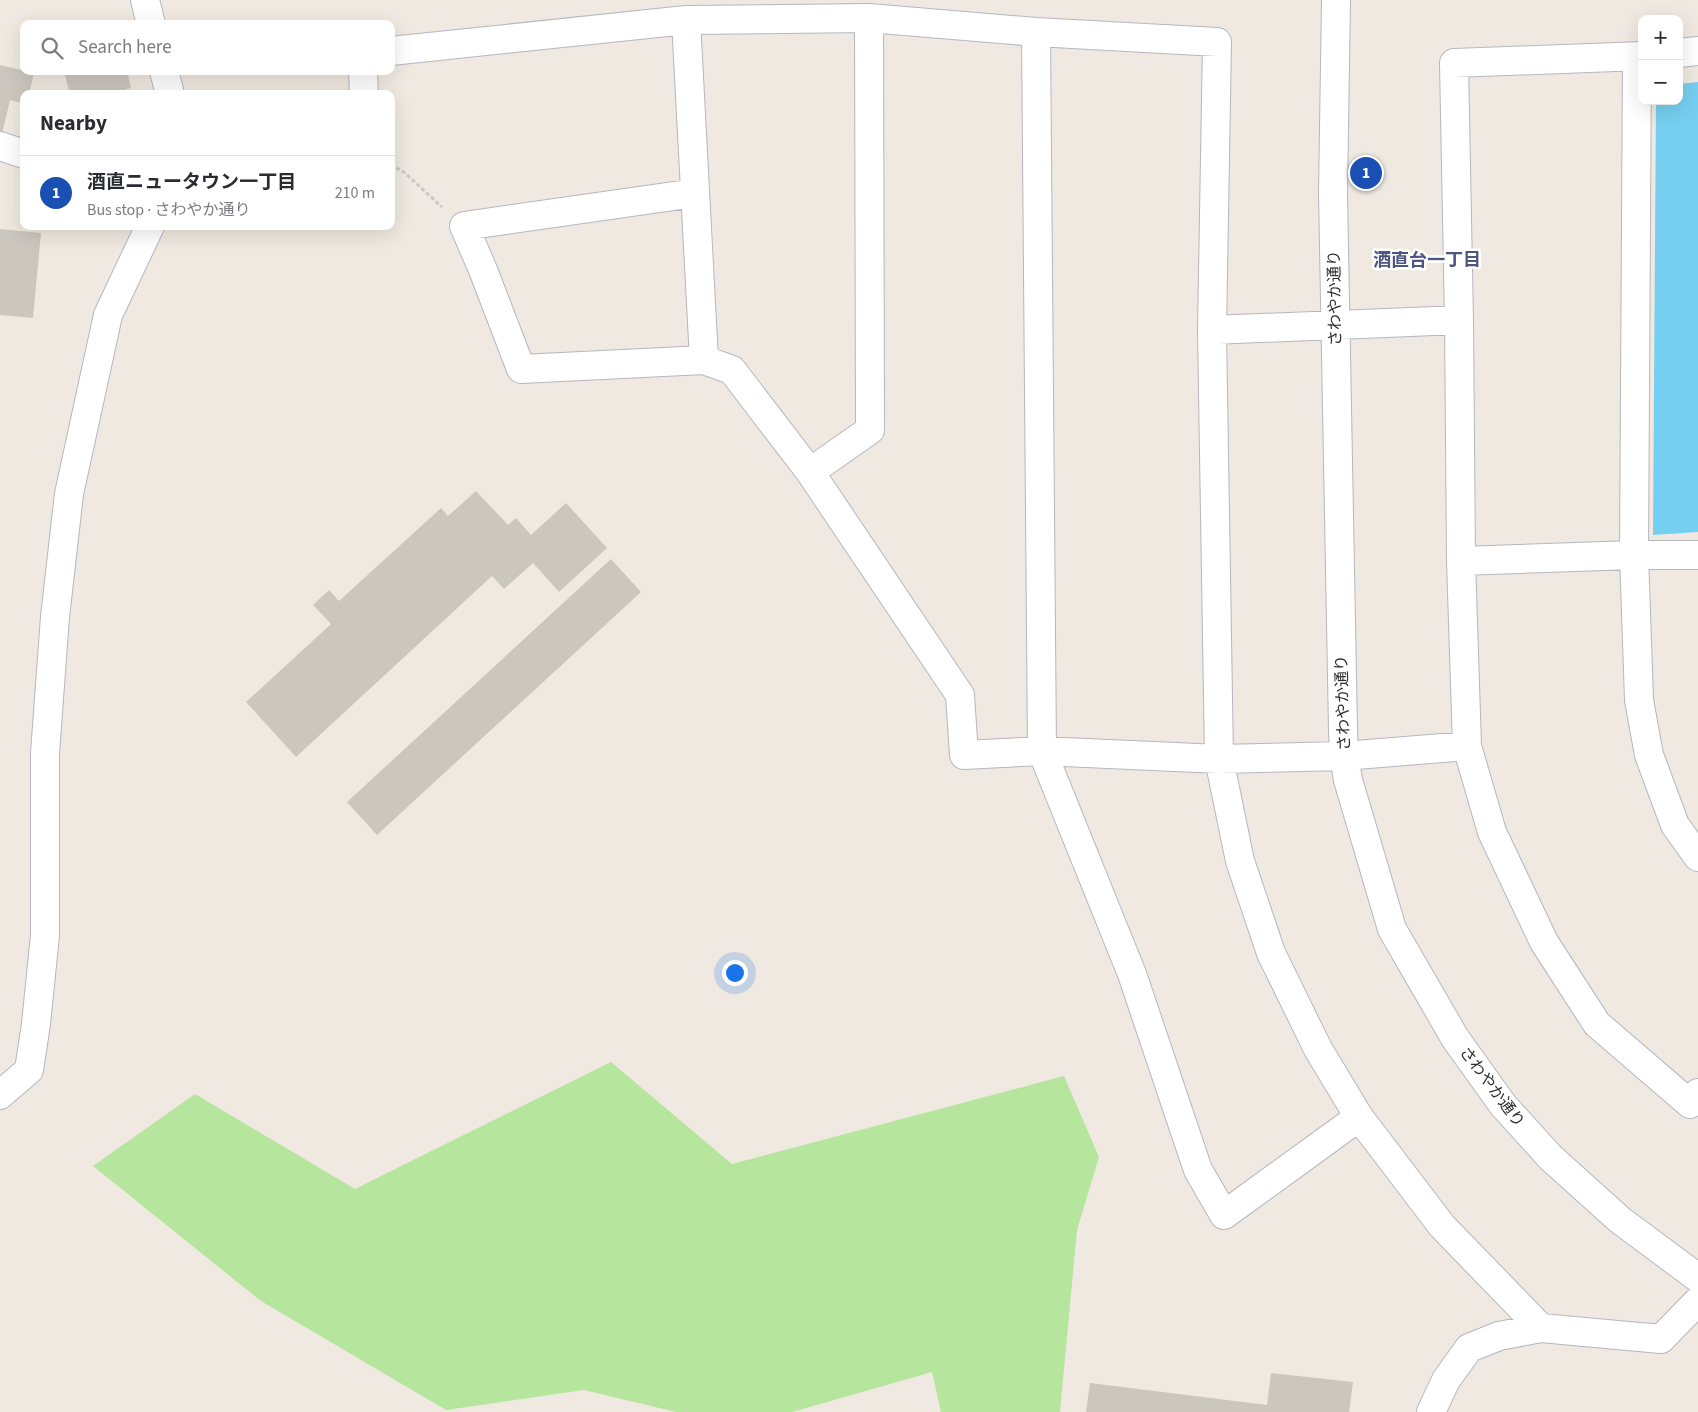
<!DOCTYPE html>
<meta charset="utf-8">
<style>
:root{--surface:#fff;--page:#f7f7f7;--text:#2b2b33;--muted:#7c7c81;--line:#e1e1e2;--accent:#7c3aed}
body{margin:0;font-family:"Source Sans 3","Noto Sans JP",sans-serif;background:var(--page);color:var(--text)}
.controls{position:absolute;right:15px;top:15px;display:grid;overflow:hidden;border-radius:10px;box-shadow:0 5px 20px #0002}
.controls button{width:45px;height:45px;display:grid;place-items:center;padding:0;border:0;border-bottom:1px solid var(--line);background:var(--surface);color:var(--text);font:25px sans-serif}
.you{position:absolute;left:734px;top:972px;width:18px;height:18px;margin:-12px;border:4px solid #fff;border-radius:50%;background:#1a73e8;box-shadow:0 0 0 8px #1a73e833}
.badge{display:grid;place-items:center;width:32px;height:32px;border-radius:50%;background:var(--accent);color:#fff;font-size:16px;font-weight:700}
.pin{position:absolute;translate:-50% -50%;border:2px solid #fff;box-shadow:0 1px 5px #0006}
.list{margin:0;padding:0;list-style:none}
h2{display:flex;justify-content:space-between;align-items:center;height:65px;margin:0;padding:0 20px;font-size:21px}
h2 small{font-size:16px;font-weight:400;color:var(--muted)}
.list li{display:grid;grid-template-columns:32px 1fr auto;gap:15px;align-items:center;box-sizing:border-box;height:75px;padding:0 20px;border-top:1px solid var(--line)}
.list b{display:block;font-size:19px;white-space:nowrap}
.list p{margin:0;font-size:16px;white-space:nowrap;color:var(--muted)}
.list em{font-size:16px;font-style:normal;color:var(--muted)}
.icon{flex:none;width:28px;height:28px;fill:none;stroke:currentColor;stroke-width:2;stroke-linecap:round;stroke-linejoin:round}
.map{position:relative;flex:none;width:1698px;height:1412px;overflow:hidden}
.search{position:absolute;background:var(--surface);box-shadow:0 5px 20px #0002;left:20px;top:20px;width:375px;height:55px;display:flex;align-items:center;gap:12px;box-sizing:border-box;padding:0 18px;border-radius:10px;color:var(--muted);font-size:19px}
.panel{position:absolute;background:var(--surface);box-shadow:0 5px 20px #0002;left:20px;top:90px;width:375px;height:140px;border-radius:10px}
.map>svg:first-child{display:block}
.green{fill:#b6e59e}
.water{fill:#75cff0}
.building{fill:#cbc7bf}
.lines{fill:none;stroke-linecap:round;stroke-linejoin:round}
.minor-casing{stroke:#b4b7c1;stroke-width:30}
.path{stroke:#c9c9c9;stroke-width:3;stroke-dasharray:4 2.5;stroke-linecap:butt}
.minor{stroke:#fff;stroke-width:28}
.labels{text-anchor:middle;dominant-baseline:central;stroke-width:5;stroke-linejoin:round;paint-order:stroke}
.street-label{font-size:16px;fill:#2e2e2e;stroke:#fff}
.neighbourhood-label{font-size:18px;font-weight:bold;fill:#4d5680;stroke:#fff}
</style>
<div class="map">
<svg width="1698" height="1412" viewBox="0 0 1698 1412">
<rect width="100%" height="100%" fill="#efe9e1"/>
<path class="green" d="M 611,1062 L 732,1164 L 1064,1076 L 1099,1157 L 1077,1230 L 1060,1412 L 941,1412 L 932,1372 L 792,1412 L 676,1412 L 584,1390 L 446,1410 L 261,1301 L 93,1166 L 195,1094 L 355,1189 Z"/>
<path class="water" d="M 1698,82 L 1698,532 L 1653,535 L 1656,101 L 1679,101 L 1679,84 Z"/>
<path class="building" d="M 0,65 L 34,73 L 29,94 L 24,94 L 24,104 L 10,100 L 2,134 L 0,134 Z
M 64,71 L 127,71 L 131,88 L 110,94 L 70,94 Z
M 0,229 L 41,233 L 33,318 L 0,315 Z
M 476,491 L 508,525 L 516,518 L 531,535 L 566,503 L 607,548 L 559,592 L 533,563 L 504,589 L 492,576 L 296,757 L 246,702 L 331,624 L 313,605 L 329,590 L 339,601 L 441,508 L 448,516 Z
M 611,559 L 641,592 L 377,835 L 347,802 Z
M 1271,1373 L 1353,1382 L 1349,1412 L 1086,1412 L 1090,1383 L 1267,1405 Z"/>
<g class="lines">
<g class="minor-casing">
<path id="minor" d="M 145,0 L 151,24
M 1336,0 L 1333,193 L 1343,730 L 1344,756 L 1348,780 L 1392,929 L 1455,1038 L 1503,1105 L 1550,1157 L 1620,1220 L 1698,1278
M 686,20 L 704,360
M 1036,32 L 1042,751 L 1132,974 L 1198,1170 L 1224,1215 L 1359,1117
M 391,51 L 686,20 L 869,18 L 1036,32 L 1217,42 L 1212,330 L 1219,759 L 1240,861 L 1271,953 L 1318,1049 L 1359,1117 L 1442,1226 L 1541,1328
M 1679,53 L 1698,51
M 1642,56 L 1454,63 L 1459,320 L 1461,561 L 1467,746 L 1492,832 L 1544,942 L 1597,1024 L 1690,1104 L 1698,1093
M 1637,57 L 1634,555 L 1639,700 L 1649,755 L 1675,825 L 1698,857
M 164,71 L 170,94
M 363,71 L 364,94
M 0,146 L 24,154
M 695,193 L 464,226 L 483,270 L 521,369 L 704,360 L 732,370 L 810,472 L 960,695 L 964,755 L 1042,751 L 1219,759 L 1344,756 L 1467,746
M 1212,330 L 1459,320
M 810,472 L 870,430 L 869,18
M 1461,561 L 1634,555 L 1698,555
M 0,1095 L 29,1070 L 36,1024 L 45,935 L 45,753 L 55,617 L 69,494 L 108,315 L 150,226
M 1431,1412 L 1446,1380 L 1469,1348 L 1499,1336 L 1541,1328 L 1661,1339 L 1698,1301"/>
</g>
<path class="path" d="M 391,164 L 405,173 L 442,207"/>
<use href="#minor" class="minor"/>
</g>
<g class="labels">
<g class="street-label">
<text transform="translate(1335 298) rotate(-91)">さわやか通り</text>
<text transform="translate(1343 703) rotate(-92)">さわやか通り</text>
<text transform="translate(1492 1087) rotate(53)">さわやか通り</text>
</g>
<g class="neighbourhood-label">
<text x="1427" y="260">酒直台一丁目</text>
</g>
</g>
</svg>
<div class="controls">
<button>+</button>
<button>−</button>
</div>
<div class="you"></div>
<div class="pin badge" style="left:1366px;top:173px;background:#1a4fb4">1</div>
<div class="search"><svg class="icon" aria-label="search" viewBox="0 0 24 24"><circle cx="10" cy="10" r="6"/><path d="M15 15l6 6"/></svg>Search here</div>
<section class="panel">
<h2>Nearby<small></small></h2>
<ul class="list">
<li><span class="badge" style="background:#1a4fb4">1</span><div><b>酒直ニュータウン一丁目</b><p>Bus stop · さわやか通り</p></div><em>210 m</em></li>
</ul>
</section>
</div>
